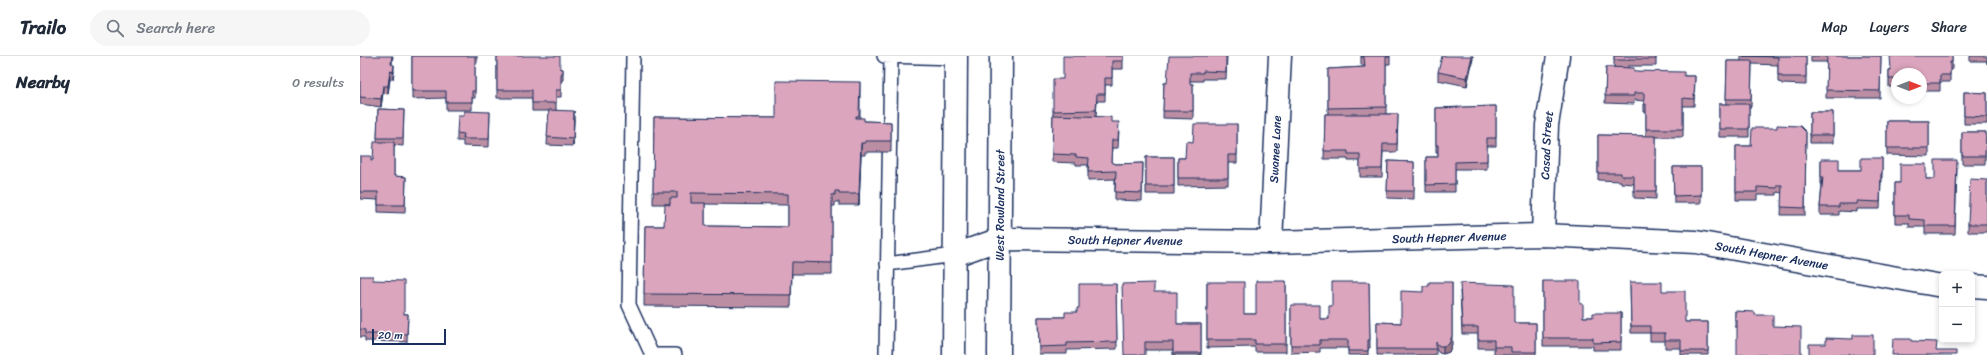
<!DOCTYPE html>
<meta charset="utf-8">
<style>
:root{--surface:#fff;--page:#f6f6f7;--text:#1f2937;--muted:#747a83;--line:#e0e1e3}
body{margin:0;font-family:Sriracha,sans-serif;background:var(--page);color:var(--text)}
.controls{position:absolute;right:12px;bottom:12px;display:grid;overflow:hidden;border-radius:6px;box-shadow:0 2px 6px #0003}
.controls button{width:36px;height:36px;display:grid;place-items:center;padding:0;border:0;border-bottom:1px solid var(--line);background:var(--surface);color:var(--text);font:20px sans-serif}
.compass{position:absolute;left:1531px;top:12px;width:36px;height:36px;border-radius:50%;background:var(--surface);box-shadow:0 2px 6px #0003;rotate:90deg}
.scale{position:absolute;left:12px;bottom:10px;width:74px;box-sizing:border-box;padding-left:4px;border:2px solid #1b2f5e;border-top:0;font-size:11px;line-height:14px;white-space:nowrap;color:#1b2f5e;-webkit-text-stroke:3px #fff;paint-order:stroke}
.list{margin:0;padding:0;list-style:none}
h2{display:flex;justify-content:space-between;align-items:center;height:52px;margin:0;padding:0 16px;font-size:17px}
h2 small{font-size:13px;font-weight:400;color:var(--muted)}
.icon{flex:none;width:22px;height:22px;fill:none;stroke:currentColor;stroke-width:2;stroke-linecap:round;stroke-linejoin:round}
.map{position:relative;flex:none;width:1627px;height:299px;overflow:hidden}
header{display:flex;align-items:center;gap:24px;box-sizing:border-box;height:56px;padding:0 20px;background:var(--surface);border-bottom:1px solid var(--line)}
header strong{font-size:19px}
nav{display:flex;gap:22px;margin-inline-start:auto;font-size:14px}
.search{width:280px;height:36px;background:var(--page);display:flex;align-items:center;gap:10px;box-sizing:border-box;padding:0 14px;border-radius:22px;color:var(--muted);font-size:15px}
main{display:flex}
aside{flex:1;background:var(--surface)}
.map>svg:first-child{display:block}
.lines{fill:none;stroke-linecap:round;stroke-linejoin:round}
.service-casing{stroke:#1b2f5e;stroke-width:16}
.minor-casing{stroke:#1b2f5e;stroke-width:25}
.secondary-casing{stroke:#1b2f5e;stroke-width:25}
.service{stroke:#fff;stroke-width:13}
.minor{stroke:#fff;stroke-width:22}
.secondary{stroke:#fff;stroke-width:22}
.wall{fill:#bc8ea3;stroke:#1b2f5e;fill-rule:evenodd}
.shaded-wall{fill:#997484;stroke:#1b2f5e}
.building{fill:#dba5bd;stroke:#1b2f5e;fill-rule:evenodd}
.labels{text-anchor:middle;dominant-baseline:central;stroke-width:3;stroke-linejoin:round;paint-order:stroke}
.street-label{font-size:12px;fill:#1b2f5e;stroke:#fff}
</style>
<header>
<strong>Trailo</strong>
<div class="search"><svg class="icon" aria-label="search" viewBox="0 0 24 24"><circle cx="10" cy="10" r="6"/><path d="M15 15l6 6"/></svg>Search here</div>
<nav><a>Map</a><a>Layers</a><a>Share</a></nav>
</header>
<main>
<aside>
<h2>Nearby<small>0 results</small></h2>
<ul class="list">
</ul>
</aside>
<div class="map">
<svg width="1627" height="299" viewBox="0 0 1627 299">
<rect width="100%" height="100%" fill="#fff"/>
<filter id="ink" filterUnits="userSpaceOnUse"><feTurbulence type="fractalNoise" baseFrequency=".025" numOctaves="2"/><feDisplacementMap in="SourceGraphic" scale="8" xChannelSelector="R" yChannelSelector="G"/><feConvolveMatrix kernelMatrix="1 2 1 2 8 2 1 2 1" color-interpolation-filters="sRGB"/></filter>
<g filter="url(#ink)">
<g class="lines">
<g class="service-casing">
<path id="service" d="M 273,0 L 269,249 L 292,299
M 524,0 L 596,2
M 527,208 L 595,199
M 292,299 L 315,299
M 526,299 L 531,0"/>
</g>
<g class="minor-casing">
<g id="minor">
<path id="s1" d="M 1183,179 L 1187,69 L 1198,0"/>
<path id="s2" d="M 911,186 L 920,0"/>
<path id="s3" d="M 595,199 L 640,183 L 911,186 L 1183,179 L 1336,186 L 1582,230"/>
<path d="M 1612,230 L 1627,231"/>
</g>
</g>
<g class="secondary-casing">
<g id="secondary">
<path d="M 594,299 L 596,0"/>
<path id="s4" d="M 639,299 L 641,0"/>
</g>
</g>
<use href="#service" class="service"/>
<use href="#minor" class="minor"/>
<use href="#secondary" class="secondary"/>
</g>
<path class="wall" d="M 0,0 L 32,8 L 34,16 L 33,23 L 30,23 L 28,38 L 23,37 L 21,51 L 0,48 Z
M 52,0 L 117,0 L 117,7 L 115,7 L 115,42 L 112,42 L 112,54 L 86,54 L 86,42 L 52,43 Z
M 137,0 L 200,13 L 203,13 L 203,25 L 201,25 L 201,41 L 196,41 L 196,54 L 214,63 L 213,90 L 187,89 L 189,55 L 172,55 L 172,42 L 137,42 Z
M 763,0 L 763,13 L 752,13 L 752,29 L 745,29 L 745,45 L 737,45 L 736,61 L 751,66 L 759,74 L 758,92 L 752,92 L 751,106 L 756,108 L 783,107 L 782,145 L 755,144 L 755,123 L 728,124 L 728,109 L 716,109 L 716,107 L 692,106 L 693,55 L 703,23 Z
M 867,0 L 866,23 L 843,23 L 843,25 L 830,25 L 830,28 L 833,28 L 833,63 L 803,62 L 804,27 L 807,27 Z
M 1001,0 L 1030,0 L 1030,8 L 1026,8 L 1026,58 L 1038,58 L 1037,96 L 1023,96 L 1022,121 L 1000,121 L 1000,105 L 988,105 L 988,103 L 964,103 L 965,58 L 968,58 L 968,13 L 1004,11 L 1004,9 L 1001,9 Z
M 1113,0 L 1107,30 L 1078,24 L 1078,16 Z
M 1254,0 L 1296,0 L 1296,10 L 1268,10 L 1268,11 L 1274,15 L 1324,20 L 1335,20 L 1334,50 L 1323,50 L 1323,81 L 1296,81 L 1296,143 L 1274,142 L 1274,128 L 1261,127 L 1261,125 L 1238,124 L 1238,79 L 1286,80 L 1286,56 L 1284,56 L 1284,45 L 1274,44 L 1274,48 L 1245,47 L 1246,11 L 1254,11 Z
M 1381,0 L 1446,0 L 1446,29 L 1422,28 L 1422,27 L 1418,26 L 1418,9 L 1392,8 L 1391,51 L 1389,51 L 1389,81 L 1359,81 L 1359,48 L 1366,48 L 1367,5 L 1381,5 Z
M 1451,0 L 1521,0 L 1520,42 L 1466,42 L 1467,6 L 1451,6 Z
M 1592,0 L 1592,14 L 1590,14 L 1590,26 L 1580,26 L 1580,35 L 1561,35 L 1561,18 L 1537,18 L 1537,31 L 1529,31 L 1529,14 Z
M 1610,0 L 1627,0 L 1627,8 L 1627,5 L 1610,5 Z
M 500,26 L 500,62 L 504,65 L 531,66 L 531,96 L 505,96 L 505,99 L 501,99 L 499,149 L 479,149 L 479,146 L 475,146 L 475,150 L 472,150 L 472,218 L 432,218 L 431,251 L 284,250 L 285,170 L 304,170 L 310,148 L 293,148 L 294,61 L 416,62 ZM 345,148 L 428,149 L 428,171 L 345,170 Z
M 1604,36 L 1627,37 L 1627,68 L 1604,68 Z
M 1136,50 L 1136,90 L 1127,90 L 1127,113 L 1095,113 L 1095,136 L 1066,136 L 1066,101 L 1078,101 L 1078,96 L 1076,96 L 1076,52 Z
M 18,53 L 44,54 L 43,90 L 34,89 L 34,120 L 46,121 L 45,157 L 18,156 L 18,144 L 0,143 L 0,100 L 11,104 L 13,104 L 17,86 Z
M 130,56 L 129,91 L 103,90 L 103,85 L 97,85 L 97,77 L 104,60 Z
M 1450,56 L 1473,56 L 1473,87 L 1450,87 Z
M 1527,65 L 1569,65 L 1569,100 L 1527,99 Z
M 877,68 L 877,107 L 868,107 L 868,129 L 818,130 L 818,102 L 825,102 L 833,86 Z
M 1417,72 L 1446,76 L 1445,159 L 1421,159 L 1422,137 L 1417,136 L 1417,139 L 1397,139 L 1397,144 L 1376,144 L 1376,90 L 1391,90 Z
M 1602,76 L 1626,76 L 1625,108 L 1602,108 Z
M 786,101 L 814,101 L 814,138 L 786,138 Z
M 1522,102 L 1522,126 L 1521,126 L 1520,153 L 1497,153 L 1497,156 L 1479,155 L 1479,159 L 1460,159 L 1460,151 L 1462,128 L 1461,128 L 1461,103 L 1479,114 L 1501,114 Z
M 1028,105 L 1054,106 L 1054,143 L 1027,142 Z
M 1313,111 L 1341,111 L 1341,147 L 1314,147 Z
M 1597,112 L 1595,178 L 1565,178 L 1565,171 L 1549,171 L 1549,167 L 1535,167 L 1535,127 L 1540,127 L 1566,123 L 1575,123 Z
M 1627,124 L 1627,176 L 1608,176 L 1608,168 Z
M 0,220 L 13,224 L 44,258 L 48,258 L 47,286 L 5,285 L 5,281 L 0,281 Z
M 926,225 L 926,296 L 895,296 L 895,291 L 847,292 L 847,226 L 884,258 L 896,258 Z
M 1183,225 L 1220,248 L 1223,261 L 1233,261 L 1261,257 L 1261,294 L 1233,294 L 1233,290 L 1183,290 Z
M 1009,226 L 1010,292 L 1008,292 L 1008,299 L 988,299 L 988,292 L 960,292 L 960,296 L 931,297 L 931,249 L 960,263 L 969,263 L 972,250 Z
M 1270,226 L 1302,235 L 1325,266 L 1348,266 L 1348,299 L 1321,299 L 1321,292 L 1305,292 L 1305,285 L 1290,285 L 1290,277 L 1271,277 Z
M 756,228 L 757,293 L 707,294 L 707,298 L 679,298 L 678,261 L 705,261 L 717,256 Z
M 1100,235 L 1154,267 L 1176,267 L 1176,299 L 1134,299 L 1134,292 L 1118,292 L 1118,278 L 1102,278 Z
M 794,236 L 817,268 L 841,268 L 841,299 L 813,299 L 813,294 L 785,294 L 764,299 Z
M 1375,255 L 1395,259 L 1413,270 L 1375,271 Z
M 1017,266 L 1041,267 L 1092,288 L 1089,296 L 1083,298 L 1079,297 L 1076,293 L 1076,299 L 1017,299 Z"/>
<path class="shaded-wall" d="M 32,0 L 33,0 L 31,16 L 31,8 Z
M 1112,0 L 1113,0 L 1113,3 L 1107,30 L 1107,22 Z
M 34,9 L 34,16 L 33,23 L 33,16 Z
M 30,15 L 30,23 L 28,38 L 28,30 Z
M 23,30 L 23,37 L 21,51 L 21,43 Z
M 214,55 L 214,63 L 213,90 L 213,83 Z
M 501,87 L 501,99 L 499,149 L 499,138 Z
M 1092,226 L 1092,288 L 1089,296 L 1083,298 L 1083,290 Z"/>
<path class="building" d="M 0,0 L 32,0 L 31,8 L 34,9 L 33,16 L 30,15 L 28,30 L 23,30 L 21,43 L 0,41 Z
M 52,0 L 115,0 L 115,35 L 112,35 L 112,46 L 86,46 L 86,35 L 52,35 Z
M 137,0 L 200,0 L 200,13 L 203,13 L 203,17 L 201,17 L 201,34 L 196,34 L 196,47 L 172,47 L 172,34 L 137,34 Z
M 703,0 L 763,0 L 763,5 L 752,5 L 752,22 L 745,22 L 745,38 L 737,38 L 736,54 L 693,55 L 693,23 L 703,23 Z
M 809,0 L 866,0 L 866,16 L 843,15 L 843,17 L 830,17 L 830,28 L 833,28 L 833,55 L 803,55 L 804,27 L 807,27 Z
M 1001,0 L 1030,0 L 1030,1 L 1026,1 L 1026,51 L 968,52 L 968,13 L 1005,11 L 1004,1 L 1001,1 Z
M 1082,0 L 1112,0 L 1107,22 L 1078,16 Z
M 1254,0 L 1296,0 L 1296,3 L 1268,3 L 1268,4 L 1254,4 Z
M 1381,0 L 1446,0 L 1446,21 L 1422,21 L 1422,19 L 1418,19 L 1418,1 Z
M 1467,0 L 1521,0 L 1520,35 L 1466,34 Z
M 1530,0 L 1592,0 L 1592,6 L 1590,6 L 1590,19 L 1580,19 L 1580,27 L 1561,27 L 1561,18 L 1537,18 L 1537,23 L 1529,23 L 1529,14 L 1531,14 Z
M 1367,5 L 1392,5 L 1391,43 L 1366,43 Z
M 1246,11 L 1274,12 L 1274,15 L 1324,16 L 1324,20 L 1335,20 L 1334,43 L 1323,42 L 1323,73 L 1286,73 L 1286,48 L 1284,48 L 1284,37 L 1274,37 L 1274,40 L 1245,40 Z
M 416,25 L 500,26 L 499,60 L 496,60 L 496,62 L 504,62 L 504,65 L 531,66 L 531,85 L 505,85 L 505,87 L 501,87 L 499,138 L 479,138 L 479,135 L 475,135 L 475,139 L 472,139 L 472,207 L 432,206 L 431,239 L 284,238 L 285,170 L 304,170 L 305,148 L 310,149 L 310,142 L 317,142 L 317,136 L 293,136 L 294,61 L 416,62 ZM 331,137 L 428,138 L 428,171 L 345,170 L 345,147 L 331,147 Z
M 1604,36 L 1627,37 L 1627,61 L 1604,60 Z
M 1359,48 L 1389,48 L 1389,73 L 1359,73 Z
M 1136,50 L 1136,82 L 1127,82 L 1127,105 L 1095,106 L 1095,128 L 1066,129 L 1066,101 L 1078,101 L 1078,89 L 1076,89 L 1076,52 Z
M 18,53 L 44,54 L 43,82 L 17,82 Z
M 189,54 L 214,55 L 213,83 L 187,81 Z
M 104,55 L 130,56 L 129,83 L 103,83 L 104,78 L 97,77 L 98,60 L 104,60 Z
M 1450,56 L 1473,56 L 1473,79 L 1450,79 Z
M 965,58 L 1038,58 L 1037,88 L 1023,88 L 1022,113 L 1000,113 L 1000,98 L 988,98 L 988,95 L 964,95 Z
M 693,59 L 751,61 L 751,66 L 759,66 L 758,84 L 752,84 L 751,106 L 756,108 L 783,107 L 782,137 L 755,136 L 756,115 L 728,116 L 729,102 L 716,101 L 716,99 L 692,98 Z
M 1527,65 L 1569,65 L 1569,92 L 1527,92 Z
M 834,68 L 877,68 L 877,99 L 868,99 L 868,122 L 818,122 L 818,102 L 825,102 L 826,85 L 833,86 Z
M 1417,69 L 1440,70 L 1446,76 L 1445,152 L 1421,151 L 1422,129 L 1417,129 L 1417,132 L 1397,131 L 1397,136 L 1376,136 L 1376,90 L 1391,90 L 1392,72 L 1417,72 Z
M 1602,76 L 1626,76 L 1625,100 L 1602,100 Z
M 1238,79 L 1296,80 L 1296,135 L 1274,135 L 1274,120 L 1261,120 L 1261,117 L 1238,117 Z
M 14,86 L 34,86 L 34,120 L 46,121 L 45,149 L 18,149 L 18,136 L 0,136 L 0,100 L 11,100 L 11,104 L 13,104 Z
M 786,101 L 814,101 L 814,130 L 786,130 Z
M 1501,102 L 1522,102 L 1522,118 L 1521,118 L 1520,146 L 1497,145 L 1497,148 L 1479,148 L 1479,151 L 1460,151 L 1463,121 L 1461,121 L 1461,103 L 1479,103 L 1479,114 L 1501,114 Z
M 1575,104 L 1597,104 L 1595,170 L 1565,170 L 1565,164 L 1549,163 L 1549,159 L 1535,159 L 1535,127 L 1540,127 L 1540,108 L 1566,108 L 1566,123 L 1575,123 Z
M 1028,105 L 1054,106 L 1054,135 L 1027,135 Z
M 1313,111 L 1341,111 L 1341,139 L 1314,140 Z
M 1610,123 L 1627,124 L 1627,168 L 1608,168 Z
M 0,220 L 13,220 L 13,224 L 44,225 L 44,258 L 48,258 L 47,278 L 5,278 L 5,274 L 0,273 Z
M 896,225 L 926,225 L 926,288 L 895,288 L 895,284 L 847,284 L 847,226 L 884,226 L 884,258 L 896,258 Z
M 1183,225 L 1220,225 L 1220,248 L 1223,248 L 1223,261 L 1233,261 L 1233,257 L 1261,257 L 1261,286 L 1233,287 L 1233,282 L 1183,282 Z
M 972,226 L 1009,226 L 1010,284 L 1008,284 L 1008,295 L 988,295 L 988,284 L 960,284 L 960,289 L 931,289 L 931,249 L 960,249 L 960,263 L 969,263 L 969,250 L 972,250 Z
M 1069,226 L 1092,226 L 1092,280 L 1089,288 L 1083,290 L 1079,290 L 1076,286 L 1076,293 L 1017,293 L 1017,266 L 1041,267 L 1041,235 L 1063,236 L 1063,230 L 1069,230 Z
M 1270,226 L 1302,226 L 1302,235 L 1325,235 L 1325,266 L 1348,266 L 1348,295 L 1321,295 L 1321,284 L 1305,284 L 1305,277 L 1290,277 L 1290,270 L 1271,270 Z
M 794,227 L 794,236 L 817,236 L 817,268 L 841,268 L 841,297 L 813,297 L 813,286 L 785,286 L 785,299 L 764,299 L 762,228 Z
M 1100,227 L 1154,229 L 1154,267 L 1176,267 L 1176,296 L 1151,296 L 1151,291 L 1134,291 L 1134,284 L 1118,284 L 1118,271 L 1102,271 Z
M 719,228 L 756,228 L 757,286 L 707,287 L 707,290 L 679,291 L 678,261 L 705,261 L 705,256 L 717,256 L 717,252 L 719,252 Z
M 1375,255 L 1395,256 L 1395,259 L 1413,259 L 1413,270 L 1441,271 L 1441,299 L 1377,299 L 1377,264 L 1375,264 Z
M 1493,279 L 1513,279 L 1513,299 L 1449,299 L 1449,288 L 1466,288 L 1466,282 L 1493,283 Z
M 1533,283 L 1551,283 L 1551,285 L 1577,286 L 1576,295 L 1596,295 L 1596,299 L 1532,299 Z"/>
</g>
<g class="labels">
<g class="street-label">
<text stroke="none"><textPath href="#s1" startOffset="90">Casad Street</textPath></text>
<text stroke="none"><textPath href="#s2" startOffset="93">Swanee Lane</textPath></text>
<text stroke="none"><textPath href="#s4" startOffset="150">West Rowland Street</textPath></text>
<text stroke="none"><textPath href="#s3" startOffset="497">South Hepner Avenue</textPath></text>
<text stroke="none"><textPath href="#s3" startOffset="173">South Hepner Avenue</textPath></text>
<text stroke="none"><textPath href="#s3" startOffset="821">South Hepner Avenue</textPath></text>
</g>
</g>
</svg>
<div class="controls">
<button>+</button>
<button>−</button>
</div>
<svg class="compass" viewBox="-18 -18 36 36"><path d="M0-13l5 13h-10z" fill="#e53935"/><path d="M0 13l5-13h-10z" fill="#747a83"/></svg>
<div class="scale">20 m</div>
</div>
</main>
